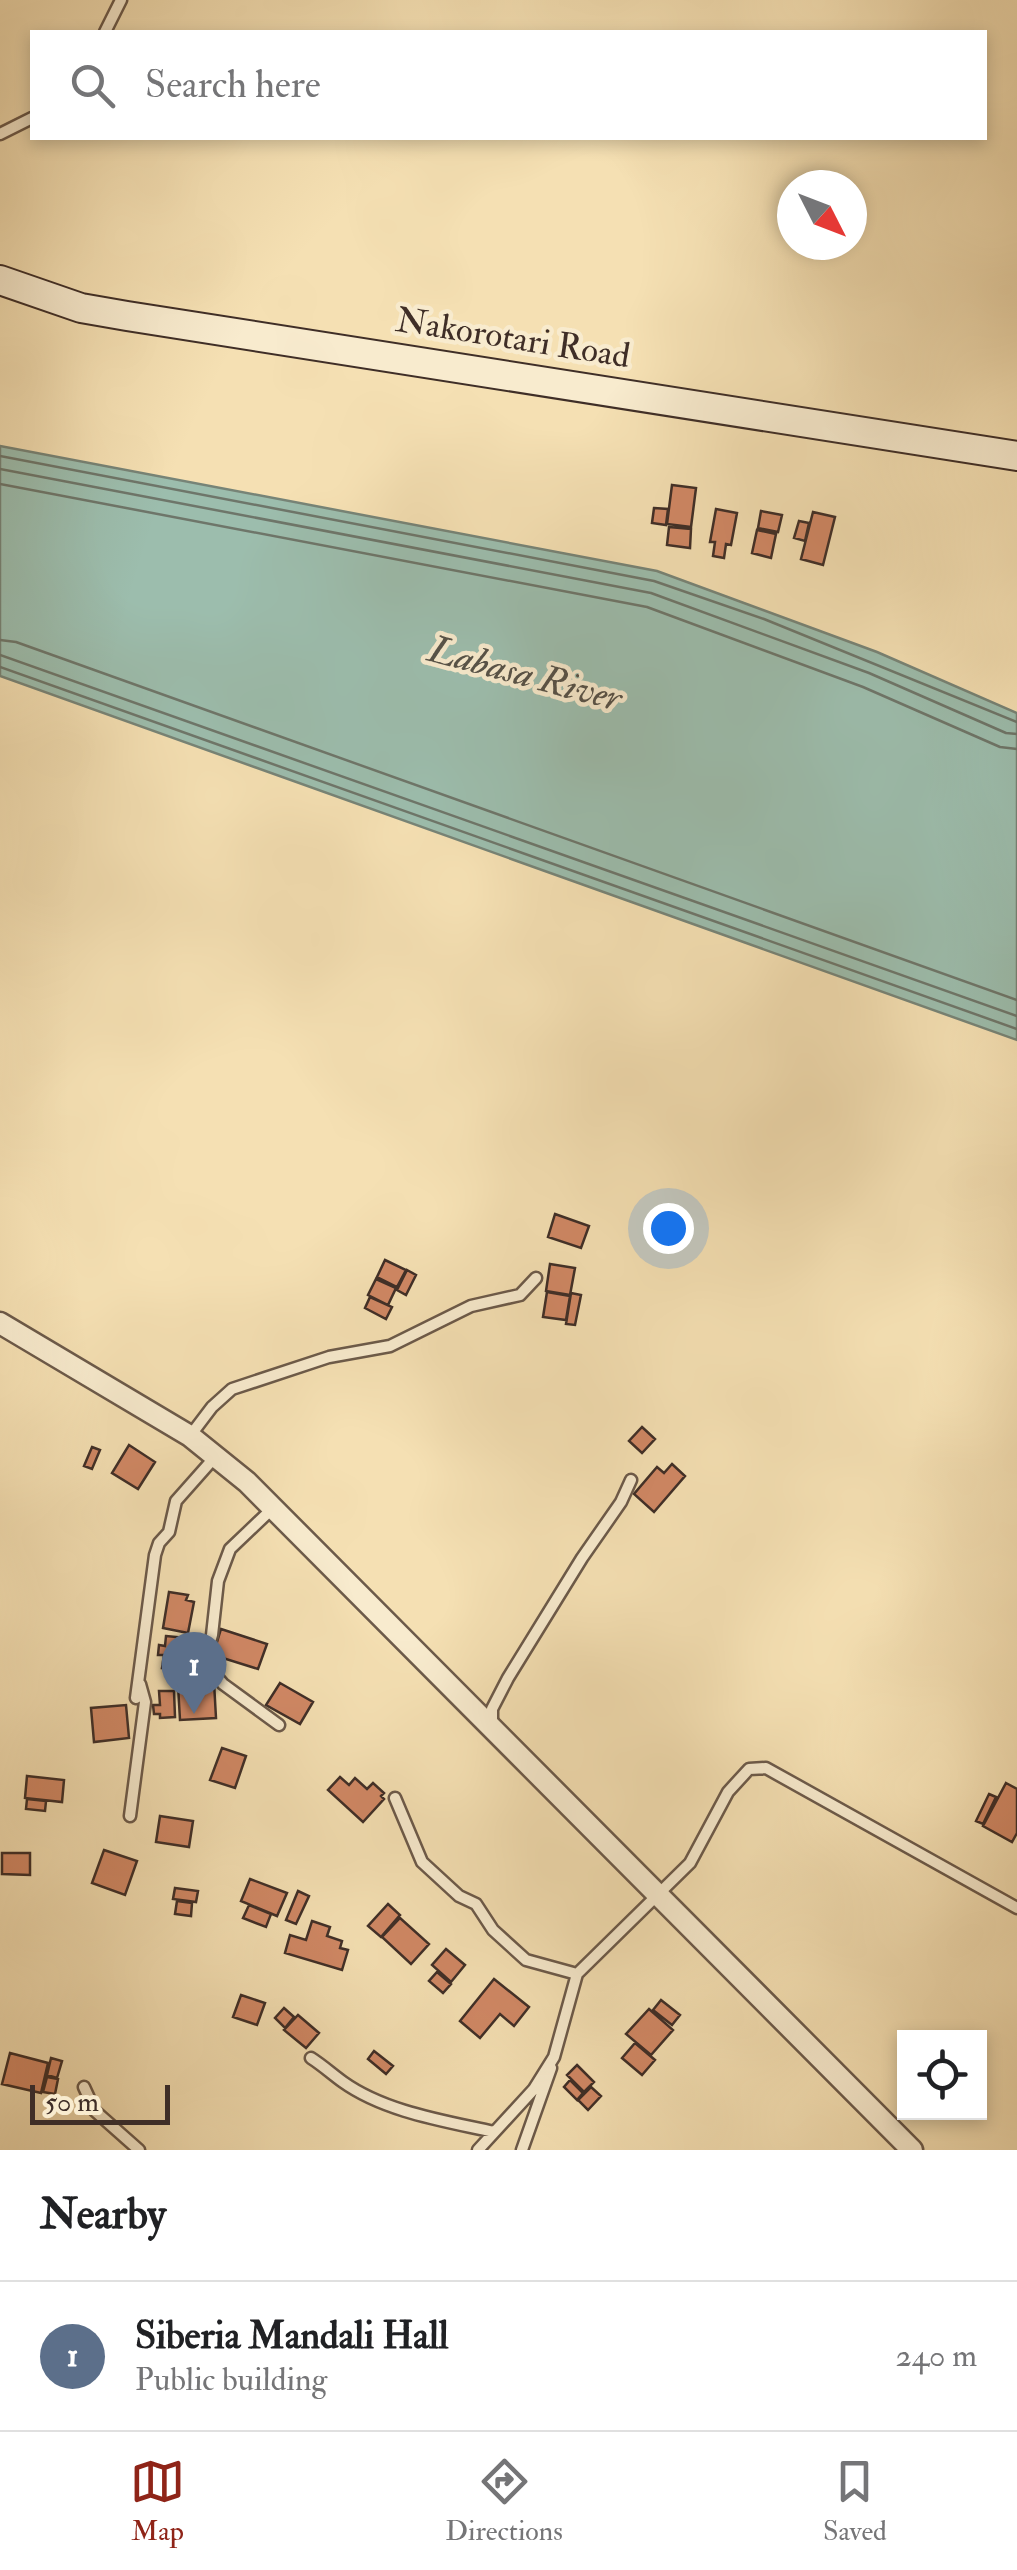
<!DOCTYPE html>
<style>
:root{--surface:#fff;--page:#f2f2f2;--text:#202124;--muted:#757577;--line:#e0e0e0;--accent:#8f2418}
body{margin:0;font-family:"IM FELL Double Pica",serif;background:var(--page);color:var(--text)}
.controls{position:absolute;right:30px;bottom:30px;display:grid;overflow:hidden;border-radius:0px;box-shadow:0 5px 15px #0003}
.controls button{width:90px;height:90px;display:grid;place-items:center;padding:0;border:0;border-bottom:2px solid var(--line);background:var(--surface);color:var(--text);font:50px sans-serif}
.compass{position:absolute;left:777px;top:170px;width:90px;height:90px;border-radius:50%;background:var(--surface);box-shadow:0 5px 15px #0003;rotate:132deg}
.scale{position:absolute;left:30px;bottom:25px;width:140px;box-sizing:border-box;padding-left:10px;border:5px solid #3f2e27;border-top:0;font-size:28px;line-height:35px;white-space:nowrap;color:#3f2e27;-webkit-text-stroke:8px #f8ebce;paint-order:stroke}
.you{position:absolute;left:668px;top:1228px;width:35px;height:35px;margin:-25px;border:8px solid #fff;border-radius:50%;background:#1a73e8;box-shadow:0 0 0 15px #1a73e833}
.badge{display:grid;place-items:center;width:65px;height:65px;border-radius:50%;background:var(--accent);color:#fff;font-size:32px;font-weight:700}
.pin{position:absolute;translate:-50% -82px;filter:drop-shadow(0 2px 5px #0008)}
.pin::after{content:'';position:absolute;top:52px;width:35px;height:30px;background:inherit;clip-path:polygon(0 0,100% 0,50% 100%)}
.list{margin:0;padding:0;list-style:none}
h2{display:flex;justify-content:space-between;align-items:center;height:130px;margin:0;padding:0 40px;font-size:42px}
h2 small{font-size:32px;font-weight:400;color:var(--muted)}
.list li{display:grid;grid-template-columns:65px 1fr auto;gap:30px;align-items:center;box-sizing:border-box;height:150px;padding:0 40px;border-top:2px solid var(--line)}
.list b{display:block;font-size:38px;white-space:nowrap}
.list p{margin:0;font-size:32px;white-space:nowrap;color:var(--muted)}
.list em{font-size:32px;font-style:normal;color:var(--muted)}
.icon{flex:none;width:55px;height:55px;fill:none;stroke:currentColor;stroke-width:2;stroke-linecap:round;stroke-linejoin:round}
.map{position:relative;flex:none;width:1017px;height:2150px;overflow:hidden}
.search{position:absolute;background:var(--surface);box-shadow:0 5px 15px #0003;left:30px;right:30px;top:30px;height:110px;display:flex;align-items:center;gap:25px;box-sizing:border-box;padding:0 35px;border-radius:0px;color:var(--muted);font-size:38px}
.sheet{height:280px;background:var(--surface)}
nav{display:flex;justify-content:space-around;align-items:center;box-sizing:border-box;height:140px;border-top:2px solid var(--line);background:var(--surface);font-size:28px;color:var(--muted)}
nav a{display:grid;justify-items:center;gap:5px}
nav .on{color:var(--accent)}
.map>svg:first-child{display:block}
.water{fill:#9cbdad;stroke:#778477;stroke-width:2.5}
.lines{fill:none;stroke-linecap:round;stroke-linejoin:round}
.shore{stroke:#6e766a;stroke-width:2.5}
.building{fill:#d18865;stroke:#3f2e27;stroke-width:2.5}
.lane-casing{stroke:#6c5a4a;stroke-width:15}
.street-casing{stroke:#6c5a4a;stroke-width:25}
.secondary-casing{stroke:#3f2e27;stroke-width:32}
.lane{stroke:#f8ebce;stroke-width:10}
.street{stroke:#f8ebce;stroke-width:20}
.secondary{stroke:#f8ebce;stroke-width:28}
.labels{text-anchor:middle;dominant-baseline:central;stroke-width:9;stroke-linejoin:round;paint-order:stroke}
.street-label{font-size:35px;fill:#3f2e27;stroke:#f8ebce}
.water-label{font-size:38px;font-style:italic;fill:#565248;stroke:#f8ebce}
</style>
<div class="map">
<svg width="1017" height="2150" viewBox="0 0 1017 2150">
<rect width="100%" height="100%" fill="#f5e0b3"/>
<filter id="stains"><feTurbulence type="fractalNoise" baseFrequency=".002" numOctaves="4"/><feColorMatrix values="0 0 0 0 .2 0 0 0 0 .09 0 0 0 0 .02 0 0 0 .5 -.17"/></filter>
<radialGradient id="worn" r=".72"><stop offset=".6" stop-color="#630" stop-opacity="0"/><stop offset="1" stop-color="#630" stop-opacity=".3"/></radialGradient>
<path class="water" d="M 0,446 L 657,571 L 877,652 L 1017,713 L 1017,1040 L 0,676 Z"/>
<g class="lines">
<path class="shore" d="M 0,456 L 654,581 L 764,619 L 1017,722
M 0,469 L 651,593 L 869,673 L 1006,733 L 1017,734
M 0,484 L 647,607 L 863,687 L 1000,747 L 1017,749
M 0,640 L 16,642 L 1017,1000
M 0,655 L 1017,1016
M 0,667 L 1017,1029"/>
</g>
<path class="building" d="M 672,485 L 696,488 L 691,527 L 667,524 Z
M 654,508 L 668,509 L 666,525 L 652,523 Z
M 716,509 L 737,513 L 731,545 L 726,544 L 724,558 L 713,556 L 715,542 L 710,542 Z
M 761,511 L 782,515 L 778,532 L 758,528 Z
M 813,512 L 835,517 L 823,565 L 801,559 Z
M 799,521 L 809,523 L 805,541 L 794,538 Z
M 669,527 L 691,529 L 690,548 L 667,545 Z
M 757,530 L 776,534 L 771,558 L 752,553 Z
M 555,1214 L 589,1226 L 581,1248 L 548,1237 Z
M 385,1260 L 406,1270 L 397,1287 L 377,1277 Z
M 550,1264 L 575,1268 L 570,1295 L 546,1291 Z
M 407,1270 L 416,1275 L 406,1295 L 397,1290 Z
M 376,1279 L 396,1288 L 388,1305 L 368,1295 Z
M 547,1292 L 570,1296 L 566,1320 L 543,1317 Z
M 571,1293 L 581,1295 L 575,1325 L 566,1324 Z
M 370,1297 L 392,1307 L 386,1319 L 365,1308 Z
M 642,1427 L 655,1439 L 642,1453 L 629,1441 Z
M 129,1445 L 155,1462 L 138,1489 L 112,1473 Z
M 92,1447 L 100,1450 L 92,1469 L 84,1466 Z
M 672,1464 L 685,1476 L 654,1512 L 634,1494 L 657,1467 L 664,1473 Z
M 169,1592 L 188,1595 L 186,1600 L 194,1602 L 188,1633 L 163,1628 Z
M 221,1629 L 267,1644 L 258,1669 L 213,1655 Z
M 166,1636 L 197,1639 L 194,1670 L 162,1668 L 164,1655 L 158,1655 L 159,1645 L 165,1646 Z
M 214,1682 L 216,1718 L 180,1720 L 178,1685 Z
M 280,1683 L 313,1702 L 300,1724 L 266,1705 Z
M 159,1691 L 174,1691 L 175,1717 L 160,1718 L 160,1714 L 154,1714 L 153,1705 L 160,1705 Z
M 126,1705 L 129,1738 L 94,1742 L 91,1708 Z
M 222,1748 L 246,1756 L 235,1788 L 210,1780 Z
M 27,1776 L 64,1780 L 62,1802 L 25,1798 Z
M 340,1777 L 349,1785 L 355,1778 L 367,1789 L 373,1783 L 384,1793 L 381,1796 L 384,1799 L 363,1822 L 328,1790 Z
M 1006,1783 L 1017,1789 L 1017,1833 L 1012,1842 L 983,1826 Z
M 989,1794 L 996,1797 L 983,1824 L 976,1821 Z
M 27,1799 L 46,1801 L 45,1811 L 26,1809 Z
M 160,1816 L 193,1821 L 189,1847 L 156,1842 Z
M 104,1850 L 137,1861 L 125,1895 L 92,1883 Z
M 2,1853 L 30,1853 L 30,1875 L 2,1874 Z
M 250,1879 L 287,1893 L 277,1916 L 241,1901 Z
M 175,1888 L 198,1891 L 196,1902 L 173,1899 Z
M 298,1891 L 309,1896 L 296,1924 L 286,1920 Z
M 177,1901 L 192,1903 L 191,1916 L 175,1914 Z
M 388,1904 L 400,1915 L 381,1937 L 368,1926 Z
M 249,1905 L 271,1914 L 266,1927 L 243,1918 Z
M 400,1918 L 429,1944 L 411,1964 L 382,1937 Z
M 312,1921 L 330,1927 L 327,1936 L 342,1941 L 340,1948 L 348,1950 L 342,1970 L 285,1953 L 290,1935 L 306,1940 Z
M 446,1949 L 465,1965 L 451,1982 L 432,1965 Z
M 437,1972 L 451,1984 L 443,1993 L 429,1981 Z
M 494,1979 L 529,2007 L 514,2026 L 500,2014 L 480,2038 L 460,2021 Z
M 241,1995 L 265,2003 L 257,2025 L 233,2017 Z
M 661,2000 L 680,2015 L 672,2025 L 653,2010 Z
M 284,2008 L 294,2017 L 285,2028 L 275,2018 Z
M 649,2009 L 673,2030 L 651,2055 L 626,2034 Z
M 298,2015 L 319,2033 L 306,2048 L 284,2030 Z
M 635,2043 L 655,2060 L 642,2075 L 622,2058 Z
M 374,2051 L 393,2066 L 386,2074 L 368,2059 Z
M 10,2053 L 48,2063 L 41,2093 L 2,2084 Z
M 51,2058 L 62,2061 L 57,2078 L 47,2075 Z
M 577,2065 L 594,2082 L 584,2092 L 567,2075 Z
M 47,2077 L 58,2079 L 55,2094 L 43,2092 Z
M 570,2080 L 583,2093 L 577,2100 L 564,2087 Z
M 591,2087 L 601,2096 L 588,2110 L 578,2100 Z"/>
<g class="lines">
<g class="lane-casing">
<path id="lane" d="M 105,32 L 121,0
M 0,134 L 32,118
M 190,1436 L 212,1407 L 232,1389 L 329,1357 L 390,1346 L 471,1306 L 520,1295 L 536,1278
M 273,1508 L 230,1549 L 218,1581 L 212,1635 L 206,1656 L 210,1669 L 223,1684 L 279,1725
M 136,1698 L 155,1555 L 159,1543 L 169,1532 L 176,1501 L 215,1457
M 492,1725 L 492,1709 L 508,1678 L 582,1558 L 621,1502 L 631,1480
M 395,1798 L 422,1862 L 459,1896 L 476,1904 L 493,1930 L 526,1960 L 577,1974
M 130,1816 L 145,1702 L 140,1684
M 311,2058 C 322,2065 332,2074 343,2082 C 385,2112 445,2121 494,2132
M 84,2087 L 95,2111 L 139,2150
M 478,2150 L 534,2089 L 554,2057 L 577,1974 L 690,1863 L 728,1792 L 749,1769 L 766,1768 L 1017,1908
M 522,2150 L 551,2068"/>
</g>
<g class="street-casing">
<path id="street" d="M 0,1323 L 190,1436 L 247,1482 L 912,2150"/>
</g>
<g class="secondary-casing">
<path id="secondary" d="M 0,280 L 81,308 L 127,316 L 1017,456"/>
</g>
<use href="#lane" class="lane"/>
<use href="#street" class="street"/>
<use href="#secondary" class="secondary"/>
</g>
<g class="labels">
<g class="street-label">
<text transform="translate(513 338) rotate(9)">Nakorotari Road</text>
</g>
<g class="water-label">
<text transform="translate(525 674) rotate(15)">Labasa River</text>
</g>
</g>
<rect width="100%" height="100%" filter="url(#stains)"/>
<rect width="100%" height="100%" fill="url(#worn)"/>
</svg>
<div class="controls">
<button><svg class="icon" aria-label="locate" viewBox="0 0 24 24"><circle cx="12" cy="12" r="6"/><path d="M12 2v4M12 18v4M2 12h4M18 12h4"/></svg></button>
</div>
<svg class="compass" viewBox="-18 -18 36 36"><path d="M0-13l5 13h-10z" fill="#e53935"/><path d="M0 13l5-13h-10z" fill="#757577"/></svg>
<div class="scale">50 m</div>
<div class="you"></div>
<div class="pin badge" style="left:194px;top:1714px;background:#5c6f8a">1</div>
<div class="search"><svg class="icon" aria-label="search" viewBox="0 0 24 24"><circle cx="10" cy="10" r="6"/><path d="M15 15l6 6"/></svg>Search here</div>
</div>
<section class="sheet">
<h2>Nearby<small></small></h2>
<ul class="list">
<li><span class="badge" style="background:#5c6f8a">1</span><div><b>Siberia Mandali Hall</b><p>Public building</p></div><em>240 m</em></li>
</ul>
</section>
<nav>
<a class="on"><svg class="icon" aria-label="map" viewBox="0 0 24 24"><path d="M3 6l6-2 6 2 6-2v14l-6 2-6-2-6 2zM9 4v14M15 6v14"/></svg>Map</a>
<a><svg class="icon" aria-label="directions" viewBox="0 0 24 24"><path d="M12 3l9 9-9 9-9-9zM9 14v-3h6M13 9l2 2-2 2"/></svg>Directions</a>
<a><svg class="icon" aria-label="saved" viewBox="0 0 24 24"><path d="M7 4h10v16l-5-4-5 4z"/></svg>Saved</a>
</nav>
